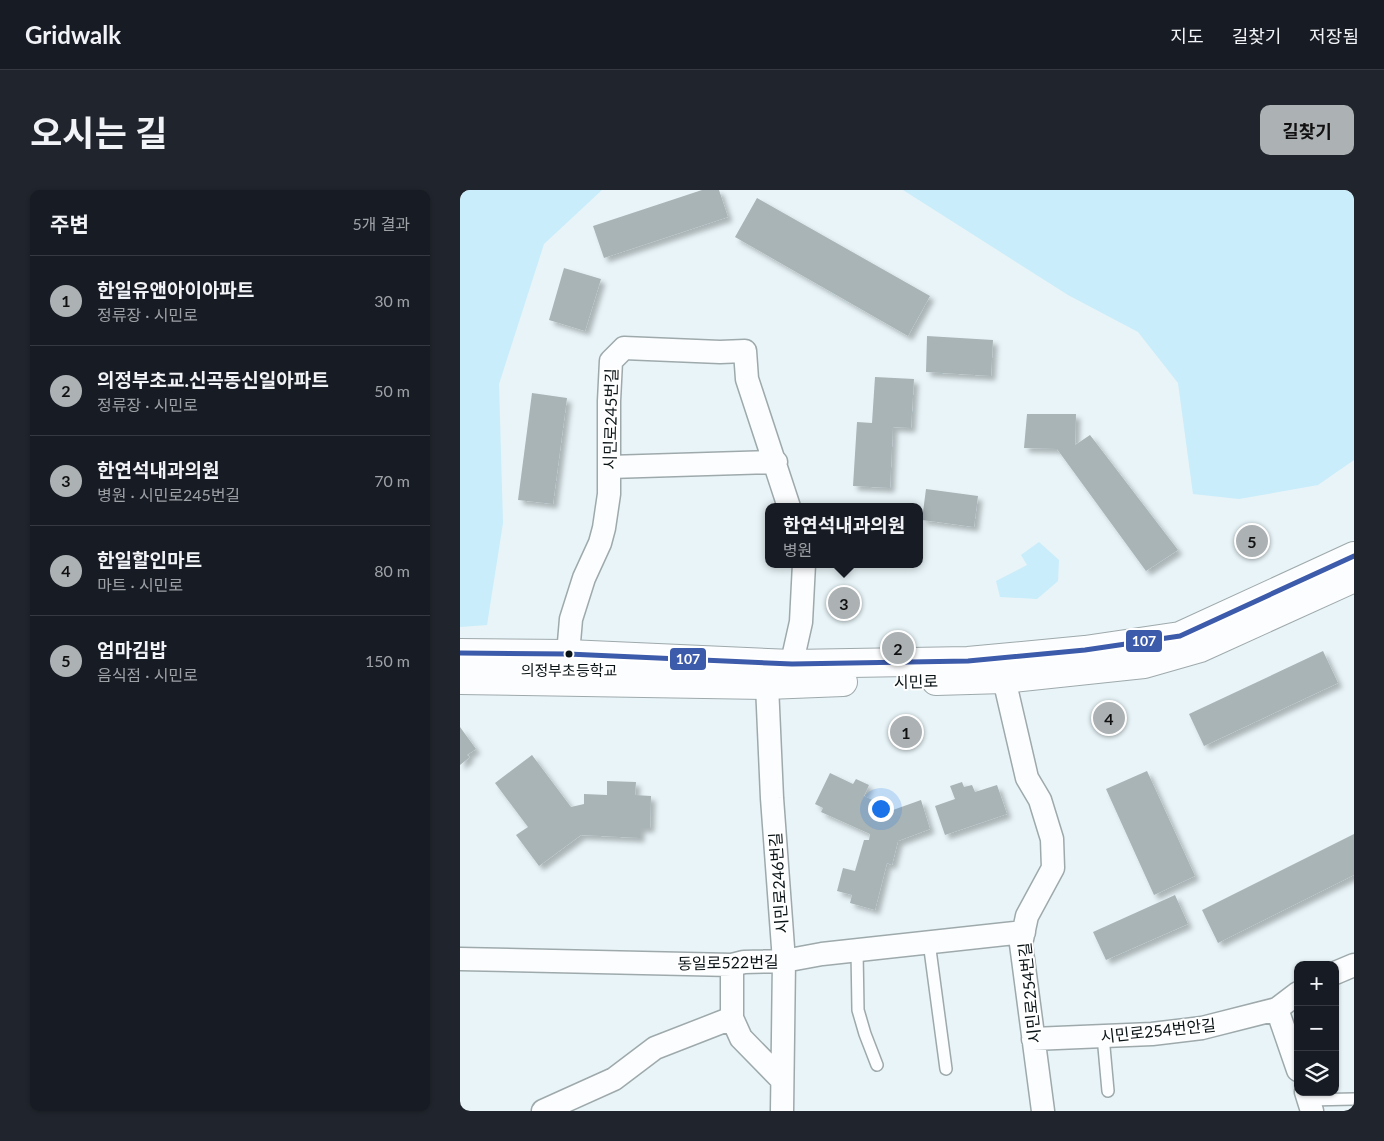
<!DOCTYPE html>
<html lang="ko">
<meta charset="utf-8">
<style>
:root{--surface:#171b24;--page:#20242c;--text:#f1f3f6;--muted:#9ea1a6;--line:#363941;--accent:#acb1b4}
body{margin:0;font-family:Lato,"Noto Sans KR",sans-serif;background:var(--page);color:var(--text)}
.controls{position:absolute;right:15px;bottom:15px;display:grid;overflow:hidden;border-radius:10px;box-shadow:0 1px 4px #0004}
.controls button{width:45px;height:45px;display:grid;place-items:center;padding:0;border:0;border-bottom:1px solid var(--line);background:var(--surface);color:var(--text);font:25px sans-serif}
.you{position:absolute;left:420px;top:618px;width:18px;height:18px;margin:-12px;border:4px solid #fff;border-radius:50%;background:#1a73e8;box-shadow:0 0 0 8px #1a73e833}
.badge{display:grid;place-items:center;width:32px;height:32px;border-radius:50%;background:var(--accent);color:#111;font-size:16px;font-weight:700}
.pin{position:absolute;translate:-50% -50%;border:2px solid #fff;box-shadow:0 1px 5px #0006}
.popup{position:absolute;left:305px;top:313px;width:158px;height:65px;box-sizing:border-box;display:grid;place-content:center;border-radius:10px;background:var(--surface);filter:drop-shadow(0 1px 4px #0005);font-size:16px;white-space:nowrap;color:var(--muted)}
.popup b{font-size:19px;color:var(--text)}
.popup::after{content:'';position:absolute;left:50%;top:100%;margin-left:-10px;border:10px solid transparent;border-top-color:var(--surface)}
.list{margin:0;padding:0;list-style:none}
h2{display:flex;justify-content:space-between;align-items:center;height:65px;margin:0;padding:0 20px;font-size:21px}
h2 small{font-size:16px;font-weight:400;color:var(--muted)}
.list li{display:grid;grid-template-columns:32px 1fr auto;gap:15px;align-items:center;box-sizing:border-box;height:90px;padding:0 20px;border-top:1px solid var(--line)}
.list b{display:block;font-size:19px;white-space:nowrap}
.list p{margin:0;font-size:16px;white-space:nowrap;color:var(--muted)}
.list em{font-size:16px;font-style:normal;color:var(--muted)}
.icon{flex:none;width:28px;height:28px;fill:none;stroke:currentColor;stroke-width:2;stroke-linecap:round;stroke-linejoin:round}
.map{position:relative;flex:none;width:894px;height:921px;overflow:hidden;border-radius:10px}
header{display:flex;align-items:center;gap:30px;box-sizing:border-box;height:70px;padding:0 25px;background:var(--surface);border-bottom:1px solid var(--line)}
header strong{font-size:24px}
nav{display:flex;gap:28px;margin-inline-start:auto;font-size:18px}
.intro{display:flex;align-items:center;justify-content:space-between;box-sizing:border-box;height:120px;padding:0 30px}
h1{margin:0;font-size:35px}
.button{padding:12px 22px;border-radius:10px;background:var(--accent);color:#111;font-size:18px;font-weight:700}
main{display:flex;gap:30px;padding:0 30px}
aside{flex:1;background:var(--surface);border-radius:10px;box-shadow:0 1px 4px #0004}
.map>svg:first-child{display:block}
.green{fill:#c9edfa}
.building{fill:#a9b4b7;filter:url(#shadow)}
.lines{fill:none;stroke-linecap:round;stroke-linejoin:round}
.service-casing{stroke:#9ea9ac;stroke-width:14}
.minor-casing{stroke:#9ea9ac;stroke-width:25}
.tertiary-casing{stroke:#9ea9ac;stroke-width:30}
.service{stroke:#fcfdfe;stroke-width:11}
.minor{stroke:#fcfdfe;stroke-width:22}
.tertiary{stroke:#fcfdfe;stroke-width:28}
.bus-1-casing{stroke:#fff;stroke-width:9}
.bus-1{stroke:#3d5bab;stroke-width:5}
.bus-dot{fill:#091215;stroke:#fff;stroke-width:2}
.labels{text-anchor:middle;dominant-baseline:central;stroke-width:4;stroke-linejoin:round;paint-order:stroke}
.bus-label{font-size:15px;fill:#091215;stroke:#fff}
.street-label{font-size:16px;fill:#091215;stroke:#fff}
.line-badge{stroke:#fff;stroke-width:2}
.badge-label{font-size:14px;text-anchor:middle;font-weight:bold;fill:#fff}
</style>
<header>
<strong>Gridwalk</strong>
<nav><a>지도</a><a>길찾기</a><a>저장됨</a></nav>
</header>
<div class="intro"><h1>오시는 길</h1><a class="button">길찾기</a></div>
<main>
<aside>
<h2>주변<small>5개 결과</small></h2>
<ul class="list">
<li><span class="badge">1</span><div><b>한일유앤아이아파트</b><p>정류장 · 시민로</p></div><em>30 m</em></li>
<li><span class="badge">2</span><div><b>의정부초교.신곡동신일아파트</b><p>정류장 · 시민로</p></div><em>50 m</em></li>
<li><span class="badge">3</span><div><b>한연석내과의원</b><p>병원 · 시민로245번길</p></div><em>70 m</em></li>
<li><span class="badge">4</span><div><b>한일할인마트</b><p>마트 · 시민로</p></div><em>80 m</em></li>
<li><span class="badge">5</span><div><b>엄마김밥</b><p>음식점 · 시민로</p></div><em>150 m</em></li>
</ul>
</aside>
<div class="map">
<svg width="894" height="921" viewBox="0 0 894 921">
<defs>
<filter id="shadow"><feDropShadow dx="4.5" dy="4.5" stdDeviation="2.5" flood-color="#0004"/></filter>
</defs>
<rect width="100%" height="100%" fill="#e8f4f8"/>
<path class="green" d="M 0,0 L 142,0 L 84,54 L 39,194 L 43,333 L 27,435 L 0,437 Z
M 443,0 L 894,0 L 894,270 L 858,295 L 779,309 L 733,304 L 718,193 L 678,142 L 608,105 Z
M 579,352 L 599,370 L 598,391 L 577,409 L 540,407 L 536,391 L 567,375 L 561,365 Z"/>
<path class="building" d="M 242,0 L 259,0 L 268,27 L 144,68 L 133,36 Z
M 297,8 L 470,106 L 448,146 L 275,47 Z
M 104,78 L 141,89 L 125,141 L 89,130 Z
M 467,146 L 533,150 L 531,186 L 466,182 Z
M 415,187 L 454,189 L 451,238 L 433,237 L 430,298 L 393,296 L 397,232 L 412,233 Z
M 72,203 L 107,208 L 93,314 L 58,310 Z
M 567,224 L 616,224 L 615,255 L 630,245 L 718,360 L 686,381 L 597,259 L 564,258 Z
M 466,299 L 518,306 L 514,337 L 462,330 Z
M 863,461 L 878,493 L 744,556 L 729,524 Z
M 0,537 L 16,559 L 7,565 L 10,567 L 0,575 Z
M 72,565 L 111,617 L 124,614 L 124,604 L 147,605 L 147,591 L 176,592 L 175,605 L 191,606 L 190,638 L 180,638 L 180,648 L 121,645 L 79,676 L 56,645 L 68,637 L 35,593 Z
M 687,581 L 735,686 L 694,705 L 646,599 Z
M 370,583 L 393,594 L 396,589 L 409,595 L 404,606 L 433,620 L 461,610 L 470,639 L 438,651 L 432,675 L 427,673 L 415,720 L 390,713 L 392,705 L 377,701 L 383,678 L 395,681 L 404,650 L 409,650 L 410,644 L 361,622 L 363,618 L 355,614 Z
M 502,592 L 504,597 L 512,595 L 515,602 L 537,595 L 547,624 L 485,645 L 475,616 L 495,609 L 490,596 Z
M 894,644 L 894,685 L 758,753 L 742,720 Z
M 715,705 L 728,734 L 646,770 L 633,742 Z"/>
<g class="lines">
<g class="service-casing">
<path id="service" d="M 469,752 L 486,879
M 397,760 L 398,820 L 405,844 L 417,875
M 643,846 L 648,901
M 848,910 L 894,909"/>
</g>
<g class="minor-casing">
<path id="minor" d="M 150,277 L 316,272
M 108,464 L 111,429 L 124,388 L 140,353 L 144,338 L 149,304 L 149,211 L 151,171 L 164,158 L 260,162 L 285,161 L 287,189 L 329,317
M 544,489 L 567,588 L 580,610 L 592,649 L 593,678 L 567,726 L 561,754 L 583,921
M 328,490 L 341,432 L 344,374
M 307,495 L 312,608 L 324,771 L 322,921
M 0,769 L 272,775 L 284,772 L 324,771 L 362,764 L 564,742
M 875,783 L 894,775
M 817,819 L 838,803
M 272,828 L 281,848 L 322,890
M 573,849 L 692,844 L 742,838 L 817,819 L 838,880
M 846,902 L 852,921
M 83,921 L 154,889 L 195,858 L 272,828 L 272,775"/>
</g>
<g class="tertiary-casing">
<path id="tertiary" d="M 0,463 L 108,464 L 332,474 L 508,471 L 625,460 L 720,446 L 894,366
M 0,490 L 307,495 L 383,492
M 476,491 L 544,489 L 684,474 L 740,458 L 894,388"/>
</g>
<use href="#service" class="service"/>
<use href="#minor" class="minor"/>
<use href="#tertiary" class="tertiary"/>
<g class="bus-1-casing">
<path id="bus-1" d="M 0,463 L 108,464 L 332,474 L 508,471 L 625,460 L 720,446 L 894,366"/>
</g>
<use href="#bus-1" class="bus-1"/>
</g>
<circle class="bus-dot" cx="109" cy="464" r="4.5"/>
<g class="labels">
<g class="bus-label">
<text x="109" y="480">의정부초등학교</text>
</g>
<g class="street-label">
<text transform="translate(150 229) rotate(-89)">시민로245번길</text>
<text transform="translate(456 491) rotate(-1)">시민로</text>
<text transform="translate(318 693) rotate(-94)">시민로246번길</text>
<text transform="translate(268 772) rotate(-1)">동일로522번길</text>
<text transform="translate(569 803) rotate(-96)">시민로254번길</text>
<text transform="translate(698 840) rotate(-6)">시민로254번안길</text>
</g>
</g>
<g class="line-badge">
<rect x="665" y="439" width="38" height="24" rx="5" fill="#3d5bab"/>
<rect x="209" y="457" width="38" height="24" rx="5" fill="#3d5bab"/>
</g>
<g class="badge-label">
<text x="684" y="456">107</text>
<text x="228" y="474">107</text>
</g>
</svg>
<div class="controls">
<button>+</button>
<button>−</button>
<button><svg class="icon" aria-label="layers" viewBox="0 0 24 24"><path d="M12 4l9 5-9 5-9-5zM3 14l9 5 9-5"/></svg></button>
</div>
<div class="you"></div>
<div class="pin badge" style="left:446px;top:542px">1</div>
<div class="pin badge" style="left:438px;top:458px">2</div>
<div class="pin badge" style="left:384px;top:413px">3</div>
<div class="popup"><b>한연석내과의원</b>병원</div>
<div class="pin badge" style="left:649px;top:528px">4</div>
<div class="pin badge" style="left:792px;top:351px">5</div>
</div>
</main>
